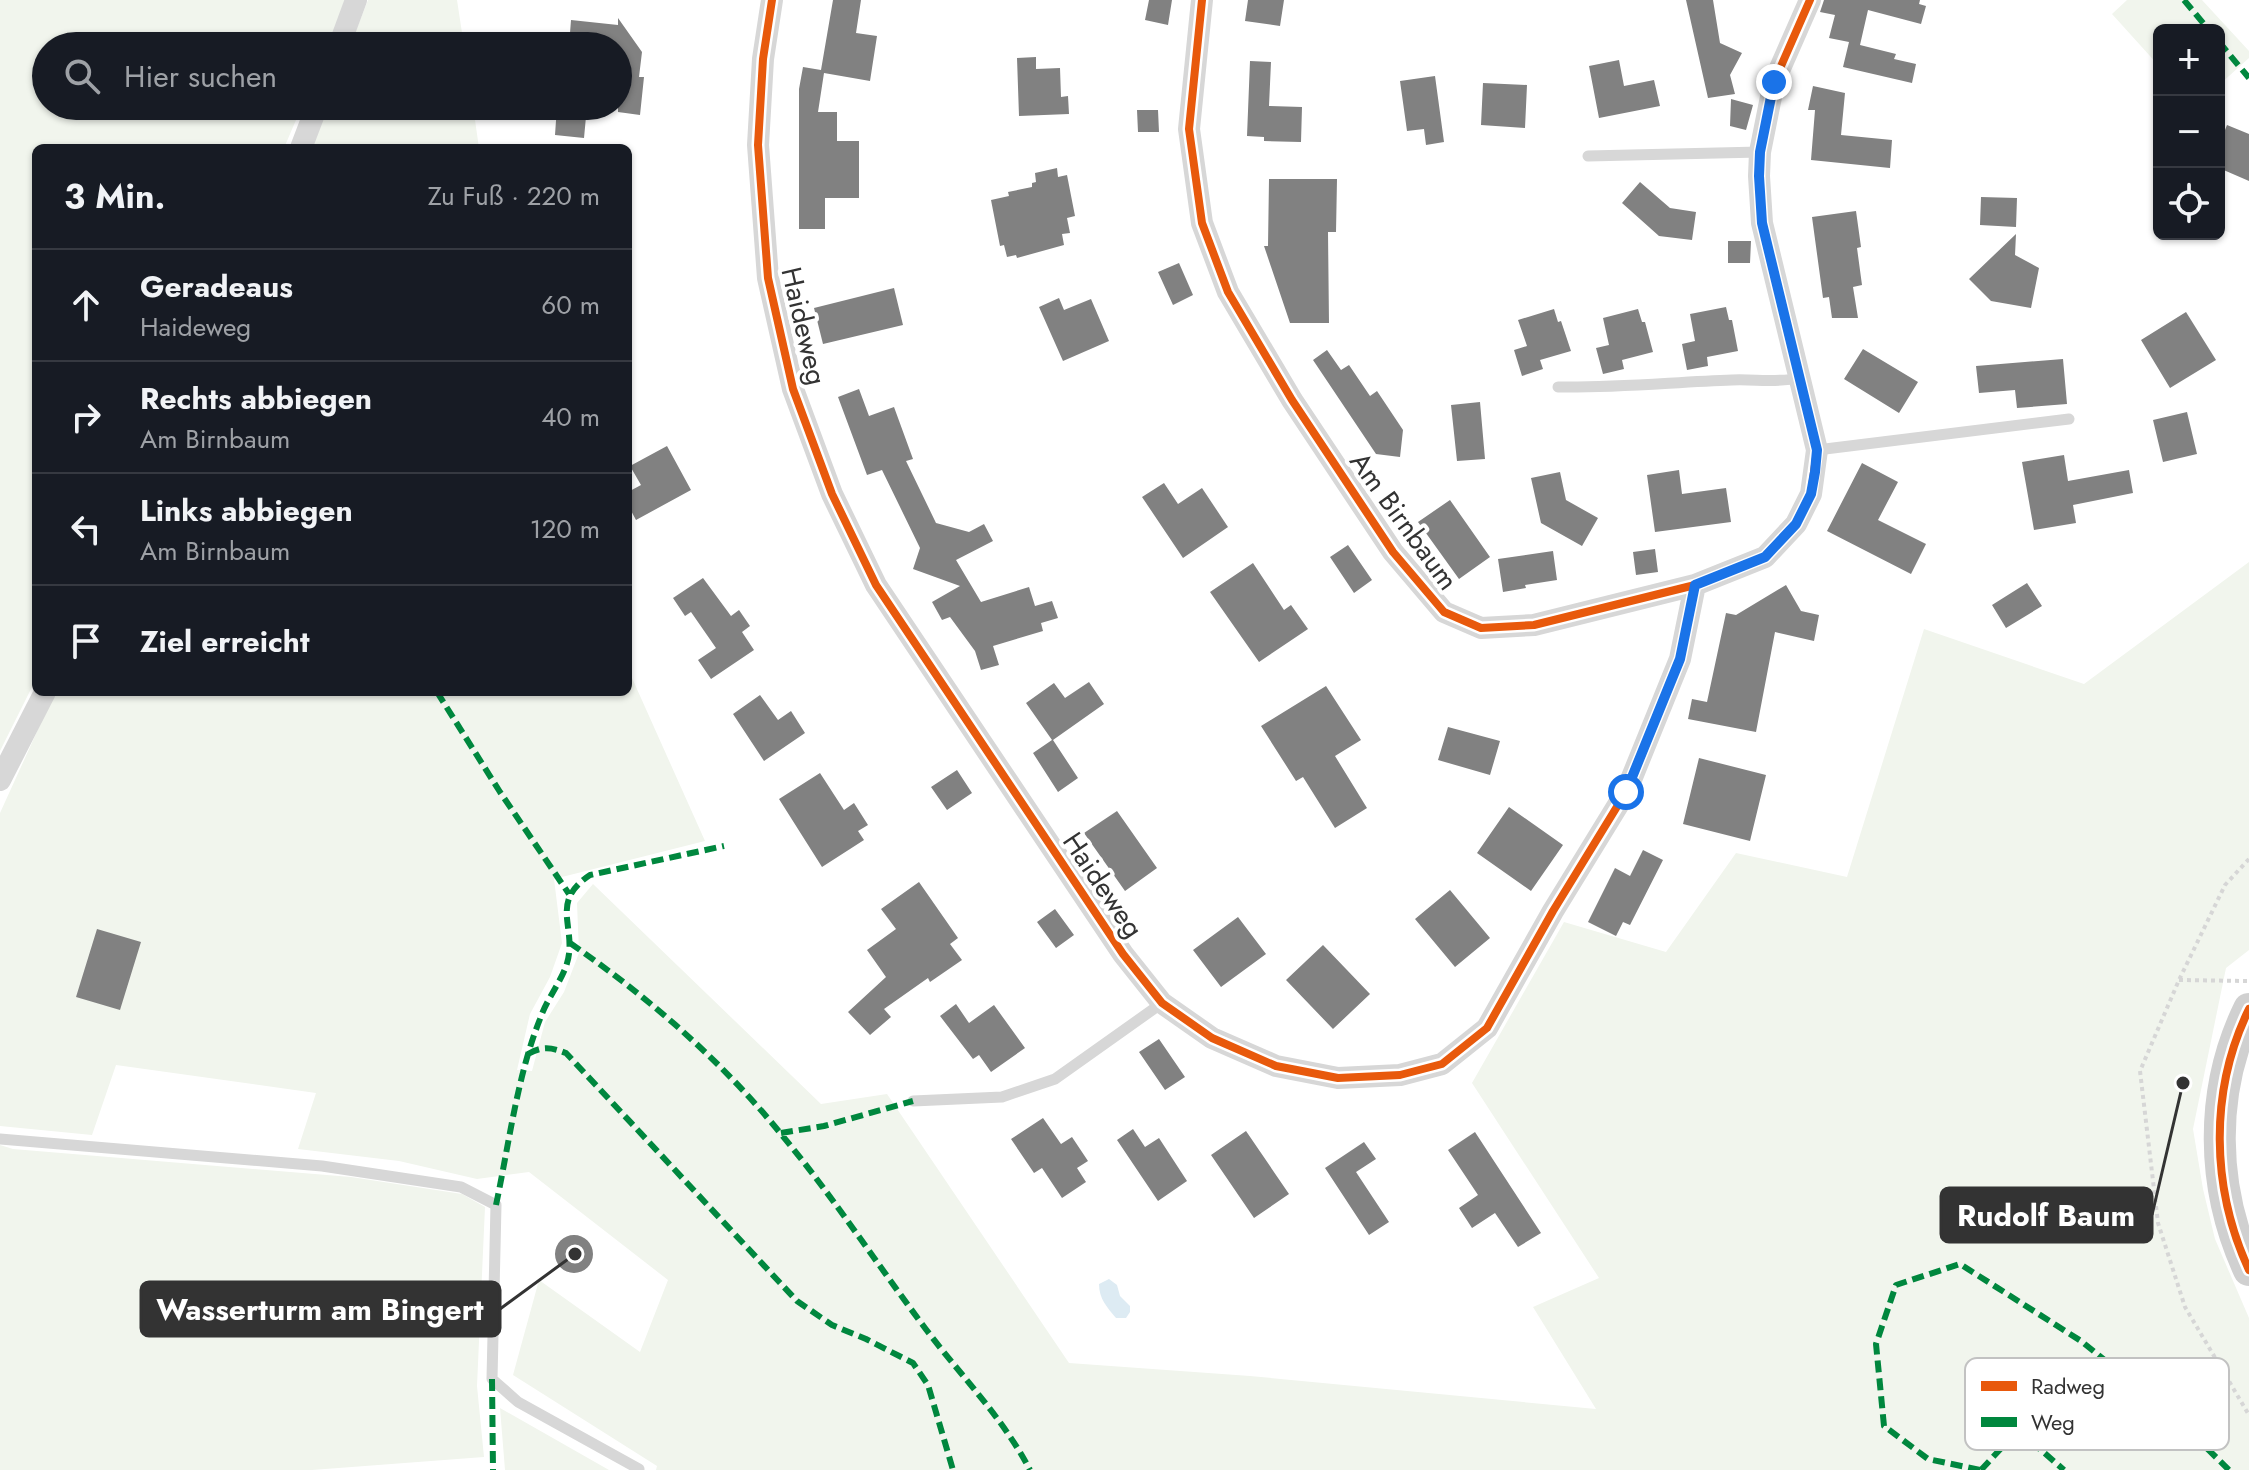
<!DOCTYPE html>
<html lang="de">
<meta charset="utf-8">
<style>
:root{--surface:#171b24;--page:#242831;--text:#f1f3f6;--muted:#9ea1a6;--line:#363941}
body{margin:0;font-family:Jost,sans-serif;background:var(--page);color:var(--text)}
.controls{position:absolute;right:24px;top:24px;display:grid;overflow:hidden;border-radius:12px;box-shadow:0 2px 6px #0004}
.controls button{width:72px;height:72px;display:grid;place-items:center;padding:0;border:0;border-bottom:2px solid var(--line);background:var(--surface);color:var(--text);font:40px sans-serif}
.stop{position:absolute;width:24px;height:24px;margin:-18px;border:6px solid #1a73e8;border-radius:50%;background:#fff}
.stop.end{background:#1a73e8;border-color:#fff;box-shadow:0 2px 8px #0008}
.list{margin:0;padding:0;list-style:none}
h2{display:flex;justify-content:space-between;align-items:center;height:104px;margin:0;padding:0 32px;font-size:34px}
h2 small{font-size:26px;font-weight:400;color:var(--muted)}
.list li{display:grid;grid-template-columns:52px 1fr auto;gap:24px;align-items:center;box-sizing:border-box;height:112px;padding:0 32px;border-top:2px solid var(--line)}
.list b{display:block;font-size:30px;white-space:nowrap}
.list p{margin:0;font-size:26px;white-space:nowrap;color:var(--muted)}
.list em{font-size:26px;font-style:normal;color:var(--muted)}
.icon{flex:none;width:44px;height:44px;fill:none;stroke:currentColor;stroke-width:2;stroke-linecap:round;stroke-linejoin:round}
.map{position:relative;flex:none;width:2249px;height:1470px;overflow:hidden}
.search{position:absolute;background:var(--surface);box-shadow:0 2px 6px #0004;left:32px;top:32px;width:600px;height:88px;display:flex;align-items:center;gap:20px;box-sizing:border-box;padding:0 28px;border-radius:44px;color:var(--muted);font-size:30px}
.panel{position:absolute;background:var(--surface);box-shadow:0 2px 6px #0004;left:32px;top:144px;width:600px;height:552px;border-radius:12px}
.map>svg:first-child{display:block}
.green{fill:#f1f5ed}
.water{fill:#ddebf3}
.building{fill:#818181}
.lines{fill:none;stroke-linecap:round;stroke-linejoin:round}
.path{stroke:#d6d6d6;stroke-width:4;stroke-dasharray:4 4;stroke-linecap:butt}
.service{stroke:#d7d7d7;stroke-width:11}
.minor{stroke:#d7d7d7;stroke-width:22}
.secondary{stroke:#d0d0d0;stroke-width:32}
.quiet{stroke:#00873e;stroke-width:6;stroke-dasharray:12 6;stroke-linecap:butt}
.cycleway-casing{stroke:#fff;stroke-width:13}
.cycleway{stroke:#e8590c;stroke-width:8}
.route{stroke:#1a73e8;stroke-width:10}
.labels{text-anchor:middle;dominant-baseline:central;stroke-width:8;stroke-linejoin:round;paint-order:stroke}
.street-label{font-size:28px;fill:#333;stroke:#fff}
.key{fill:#fff;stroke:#c2c2c2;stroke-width:2}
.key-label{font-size:22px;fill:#333}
.leader{fill:none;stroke:#333;stroke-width:3}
.callout-dot{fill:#333;stroke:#fff;stroke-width:3}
.callout{fill:#333;stroke:#333;stroke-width:3}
.callout-label{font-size:30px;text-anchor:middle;font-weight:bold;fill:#fff}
</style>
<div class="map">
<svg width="2249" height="1470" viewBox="0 0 2249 1470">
<rect width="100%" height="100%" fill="#fff"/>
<path class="green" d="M 0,0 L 345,0 L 329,46 L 46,46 L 46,106 L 302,106 L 284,148 L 36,148 L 36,679 L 0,751 Z
M 368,0 L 457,0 L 464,46 L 350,46 Z
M 2127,0 L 2202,0 L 2249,51 L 2249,58 L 2219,85 L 2219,30 L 2159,30 L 2159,66 L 2112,14 Z
M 328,106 L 473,106 L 479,148 L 312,148 Z
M 2249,562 L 2249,950 L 2226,968 L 2193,1129 L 2203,1189 L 2215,1239 L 2249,1318 L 2249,1470 L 656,1470 L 657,1466 L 513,1375 L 539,1280 L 640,1352 L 668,1280 L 529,1172 L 477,1179 L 399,1161 L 298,1149 L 316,1093 L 116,1065 L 92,1135 L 0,1126 L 0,813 L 55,692 L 628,692 L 628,669 L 705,841 L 554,879 L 562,943 L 550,977 L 530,1014 L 517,1070 L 532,1071 L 545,1022 L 564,992 L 579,953 L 577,903 L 593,884 L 821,1104 L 887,1094 L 1069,1363 L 1250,1376 L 1596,1409 L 1533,1307 L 1599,1278 L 1472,1083 L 1564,922 L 1666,952 L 1736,853 L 1847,877 L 1924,629 L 2084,684 Z
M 0,1145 L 13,1149 L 351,1177 L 462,1194 L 485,1207 L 477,1386 L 484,1457 L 312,1470 L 0,1470 Z
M 500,1408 L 609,1470 L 505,1470 Z"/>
<path class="water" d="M 1109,1279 L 1117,1285 L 1120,1296 L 1130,1306 L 1130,1312 L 1126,1318 L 1116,1318 C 1107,1307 1099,1299 1099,1284 Z"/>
<path class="building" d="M 833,0 L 861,0 L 856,33 L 877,36 L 870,81 L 824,73 L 818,112 L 837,112 L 837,141 L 859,141 L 859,198 L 825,198 L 825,229 L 799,229 L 799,89 L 803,67 L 821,70 Z
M 1149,0 L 1172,0 L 1168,25 L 1145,20 Z
M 1248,0 L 1284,0 L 1280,26 L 1245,21 Z
M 1686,0 L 1713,0 L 1720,43 L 1742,53 L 1730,75 L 1735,94 L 1708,98 Z
M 1824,0 L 1920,0 L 1919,4 L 1926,6 L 1921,24 L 1868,10 L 1860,45 L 1852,43 L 1896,54 L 1894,59 L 1916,64 L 1912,83 L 1843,67 L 1849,42 L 1829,38 L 1835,15 L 1820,12 Z
M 618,18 L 642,52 L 639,77 L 644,77 L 640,115 L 618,112 L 618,46 L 569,46 L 571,20 L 618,25 Z
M 1036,57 L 1036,69 L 1060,68 L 1061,97 L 1068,96 L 1069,114 L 1019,116 L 1017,58 Z
M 1619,60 L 1624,86 L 1654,80 L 1660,106 L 1599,118 L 1589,66 Z
M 1250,61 L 1271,62 L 1269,106 L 1302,107 L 1301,142 L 1264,141 L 1264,137 L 1247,136 Z
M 1435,76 L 1444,142 L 1426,145 L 1424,129 L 1407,131 L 1400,81 Z
M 1483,83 L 1527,85 L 1525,128 L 1481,125 Z
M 1813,86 L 1845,93 L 1841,135 L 1892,140 L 1890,168 L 1811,160 L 1815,110 L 1808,110 Z
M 1731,99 L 1753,105 L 1746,130 L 1730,126 Z
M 557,106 L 587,106 L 584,138 L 555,135 Z
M 1137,110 L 1158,110 L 1159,132 L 1138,132 Z
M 2227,125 L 2249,134 L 2249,181 L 2219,168 L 2219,145 Z
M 1057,168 L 1058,177 L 1067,175 L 1075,216 L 1067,218 L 1070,233 L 1062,234 L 1064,245 L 1017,258 L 1016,255 L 1007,257 L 1004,245 L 1000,246 L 991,200 L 1009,196 L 1008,192 L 1032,187 L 1032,183 L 1036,182 L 1035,173 Z
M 1269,179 L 1337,179 L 1336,232 L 1328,232 L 1329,323 L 1290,323 L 1264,246 L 1268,246 Z
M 1640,182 L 1670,208 L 1696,212 L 1692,240 L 1659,236 L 1622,203 Z
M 1981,197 L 2017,198 L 2016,227 L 1980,225 Z
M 1856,211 L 1861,247 L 1857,248 L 1862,285 L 1853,287 L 1858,318 L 1832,318 L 1829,297 L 1823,298 L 1812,217 Z
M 2016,234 L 2015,255 L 2039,268 L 2031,308 L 1991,301 L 1969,279 Z
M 1728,241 L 1751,241 L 1750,263 L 1728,263 Z
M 1179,263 L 1193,295 L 1173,305 L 1158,272 Z
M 894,288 L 903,325 L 823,344 L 814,308 Z
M 1059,298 L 1064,310 L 1091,299 L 1109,341 L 1063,361 L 1039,307 Z
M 1726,307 L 1729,320 L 1732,320 L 1738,351 L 1707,357 L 1708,366 L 1687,370 L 1682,344 L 1695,341 L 1690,314 Z
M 1554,309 L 1558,322 L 1561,321 L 1571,351 L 1540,360 L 1543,369 L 1522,376 L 1514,350 L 1527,346 L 1518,320 Z
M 1638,309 L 1642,322 L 1645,322 L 1653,352 L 1622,360 L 1624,369 L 1603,374 L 1596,348 L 1609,345 L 1603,318 Z
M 2186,312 L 2216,360 L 2170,388 L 2141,340 Z
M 1863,349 L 1918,382 L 1899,413 L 1844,379 Z
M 1327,350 L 1341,370 L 1349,365 L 1370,396 L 1377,391 L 1403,430 L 1400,457 L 1376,454 L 1313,360 Z
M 2063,359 L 2067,404 L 2017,408 L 2015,390 L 1979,393 L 1976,366 Z
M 859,389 L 869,416 L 894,407 L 913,459 L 906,461 L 936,523 L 969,532 L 984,524 L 993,541 L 956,560 L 981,602 L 1029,587 L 1035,606 L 1052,601 L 1058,618 L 1041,623 L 1043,631 L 993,646 L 999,665 L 981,670 L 975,651 L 950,617 L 942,620 L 932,602 L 960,586 L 913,569 L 920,548 L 882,470 L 867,475 L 838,397 Z
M 1480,402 L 1485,459 L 1457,461 L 1451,405 Z
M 2187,412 L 2197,454 L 2163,462 L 2153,420 Z
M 667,446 L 691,490 L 636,520 L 628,505 L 628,492 L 641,485 L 630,466 Z
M 2064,455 L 2068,481 L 2129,470 L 2133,493 L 2073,505 L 2076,523 L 2034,530 L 2022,462 Z
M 1862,463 L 1898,482 L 1878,520 L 1926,544 L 1911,574 L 1827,531 Z
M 1679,470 L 1682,494 L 1726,488 L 1731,522 L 1655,532 L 1647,475 Z
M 1560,472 L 1566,500 L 1598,518 L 1582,546 L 1541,523 L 1531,478 Z
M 1164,483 L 1178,504 L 1202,488 L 1228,527 L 1183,558 L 1142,497 Z
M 1450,500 L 1490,557 L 1459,579 L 1418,522 Z
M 1348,545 L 1372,580 L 1354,593 L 1330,557 Z
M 1655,549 L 1658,572 L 1636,575 L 1633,552 Z
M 1553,551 L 1557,580 L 1525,585 L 1526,588 L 1503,592 L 1498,559 Z
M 1253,563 L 1284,610 L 1291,605 L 1308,629 L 1259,662 L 1210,592 Z
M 703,578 L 731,616 L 739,610 L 750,626 L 742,632 L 754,650 L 711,679 L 698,660 L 716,648 L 691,612 L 685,616 L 673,598 Z
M 2027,583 L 2042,606 L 2006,628 L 1992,605 Z
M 1786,585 L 1801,611 L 1819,615 L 1814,641 L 1775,632 L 1756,732 L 1688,719 L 1692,699 L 1707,702 L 1726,613 L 1736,615 Z
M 1089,682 L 1104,704 L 1053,740 L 1078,778 L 1058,792 L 1033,753 L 1052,740 L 1026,703 L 1054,683 L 1065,698 Z
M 1326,686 L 1361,740 L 1335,756 L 1367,808 L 1335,828 L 1303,777 L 1296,781 L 1261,726 Z
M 760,695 L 778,720 L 791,711 L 805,733 L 764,761 L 733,714 Z
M 1448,727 L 1500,741 L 1490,775 L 1438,760 Z
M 1699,758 L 1766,775 L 1750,841 L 1683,824 Z
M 957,770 L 972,793 L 947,810 L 931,787 Z
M 820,773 L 844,810 L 854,803 L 868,825 L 858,831 L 864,840 L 822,867 L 779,799 Z
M 1509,807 L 1563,845 L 1531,891 L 1477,853 Z
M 1117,811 L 1157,868 L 1125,891 L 1084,833 Z
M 1643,850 L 1663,860 L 1630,925 L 1623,922 L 1616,936 L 1588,922 L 1615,868 L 1630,876 Z
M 919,882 L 958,938 L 950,944 L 962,960 L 930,982 L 928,978 L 884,1009 L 891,1017 L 870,1035 L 848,1012 L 886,977 L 867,950 L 896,929 L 881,909 Z
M 1450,890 L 1490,938 L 1455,967 L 1415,919 Z
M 1055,909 L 1074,935 L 1056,948 L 1037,922 Z
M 1238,917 L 1266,954 L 1221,987 L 1193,950 Z
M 97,929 L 141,942 L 120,1010 L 76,997 Z
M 1323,945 L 1370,994 L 1333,1029 L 1286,980 Z
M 956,1004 L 969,1023 L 994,1005 L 1025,1048 L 991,1072 L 979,1055 L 973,1059 L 940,1016 Z
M 1159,1039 L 1185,1077 L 1165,1090 L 1139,1052 Z
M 1043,1118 L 1061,1144 L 1072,1137 L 1088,1161 L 1077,1168 L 1086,1182 L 1062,1198 L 1042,1168 L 1034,1173 L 1011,1139 Z
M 1133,1129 L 1145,1147 L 1159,1138 L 1187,1181 L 1158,1201 L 1117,1140 Z
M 1246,1131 L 1289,1194 L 1254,1218 L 1211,1155 Z
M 1475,1132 L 1541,1233 L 1518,1247 L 1495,1213 L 1472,1228 L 1459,1208 L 1478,1195 L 1448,1150 Z
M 1364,1142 L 1376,1159 L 1356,1172 L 1389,1222 L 1369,1235 L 1325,1168 Z
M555 1254a19 19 0 1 1 38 0a19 19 0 1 1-38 0Z"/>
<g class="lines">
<path class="path" d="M 2249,859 L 2225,885 L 2179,980 L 2140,1071 L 2158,1223 L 2185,1307 L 2249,1415
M 2179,980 L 2247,981"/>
<path class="service" d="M 1588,156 L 1760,152
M 1558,387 C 1616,388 1674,382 1732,380 C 1755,379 1777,383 1800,378
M 1817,450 L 2069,419
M 913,1101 L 1002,1097 L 1055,1079 L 1162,1003
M 0,1139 L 322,1166 L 461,1187 L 496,1205 L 492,1379 L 518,1402 L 639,1469"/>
<path class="minor" d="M 772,0 L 763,59 L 758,145 L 768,278 L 793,389 L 832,494 L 876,585 L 1123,954 L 1162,1003 L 1212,1038 L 1276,1066 L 1338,1078 L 1400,1075 L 1442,1064 L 1487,1028 L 1553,911 L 1626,792 L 1680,659 L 1695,585
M 1202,0 L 1189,129 L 1202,223 L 1228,292 L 1292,400 L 1393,552 L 1444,612 L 1481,628 L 1534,625 L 1695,585 L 1765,557 L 1796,524 L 1811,494 L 1817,450 L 1762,223 L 1759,176 L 1760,152 L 1774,82 L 1810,0
M 339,46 L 356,0
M 301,148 L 317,106
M 0,780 L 45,692"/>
<path class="secondary" d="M 2249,1009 C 2209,1091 2211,1188 2249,1270"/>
<path class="quiet" d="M 2184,0 L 2209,30
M 2219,42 L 2249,78
M 437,692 L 500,792 L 569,894
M 570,943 C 648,997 721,1060 781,1134 C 831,1194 875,1261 922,1324 C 958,1373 1002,1416 1030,1470
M 528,1054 C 542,1046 551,1047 566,1053 L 797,1301 L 832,1325 L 866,1339 L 913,1363 L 928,1385 L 953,1470
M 781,1133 L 824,1126 L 913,1101
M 496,1205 C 509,1144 517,1077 540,1019 C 546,1001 558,986 565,969 C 581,930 546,904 590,875 L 724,846
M 492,1379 L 493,1470
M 1980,1470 L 1928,1459 L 1884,1426 L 1876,1344 L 1896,1285 L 1960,1264 L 2081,1341 L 2173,1415 L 2229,1470
M 1981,1470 L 2018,1430 L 2064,1470"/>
<g class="cycleway-casing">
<path id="cycleway" d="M 772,0 L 763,59 L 758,145 L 768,278 L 793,389 L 832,494 L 876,585 L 1123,954 L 1162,1003 L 1212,1038 L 1276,1066 L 1338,1078 L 1400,1075 L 1442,1064 L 1487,1028 L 1553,911 L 1626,792 L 1680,659 L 1695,585
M 1202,0 L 1189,129 L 1202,223 L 1228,292 L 1292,400 L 1393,552 L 1444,612 L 1481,628 L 1534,625 L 1695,585 L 1765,557 L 1796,524 L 1811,494 L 1817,450 L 1762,223 L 1759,176 L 1760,152 L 1774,82 L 1810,0
M 2249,1009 C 2209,1091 2211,1188 2249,1270"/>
</g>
<use href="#cycleway" class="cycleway"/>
</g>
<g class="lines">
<path class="route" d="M 1626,792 L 1680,659 L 1695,585 L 1765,557 L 1796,524 L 1811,494 L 1815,472 L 1817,450 L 1762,223 L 1759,176 L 1760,152 L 1774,82"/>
</g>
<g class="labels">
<g class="street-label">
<text transform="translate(804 326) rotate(77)">Haideweg</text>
<text transform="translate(1404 521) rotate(54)">Am Birnbaum</text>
<text transform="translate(1103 885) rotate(56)">Haideweg</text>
</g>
</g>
<rect x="1965" y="1358" width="264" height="92" rx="12" class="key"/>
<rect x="1981" y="1381" width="36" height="10" fill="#e8590c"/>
<rect x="1981" y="1417" width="36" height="10" fill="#00873e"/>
<g class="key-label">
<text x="2031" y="1394">Radweg</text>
<text x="2031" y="1430">Weg</text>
</g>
<path class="leader" d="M2183 1083L2152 1215M575 1254L500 1309"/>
<g class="callout-dot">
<circle cx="2183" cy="1083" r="8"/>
<circle cx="575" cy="1254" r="8"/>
</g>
<g class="callout">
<rect x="1941" y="1188" width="211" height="54" rx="8"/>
<rect x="141" y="1282" width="359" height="54" rx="8"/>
</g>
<g class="callout-label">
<text x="2046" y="1226">Rudolf Baum</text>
<text x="320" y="1320">Wasserturm am Bingert</text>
</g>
</svg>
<div class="controls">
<button>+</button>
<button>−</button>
<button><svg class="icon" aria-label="locate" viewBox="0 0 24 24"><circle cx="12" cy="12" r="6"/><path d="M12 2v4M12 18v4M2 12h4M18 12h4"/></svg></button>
</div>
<div class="stop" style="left:1626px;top:792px"></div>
<div class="stop end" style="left:1774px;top:82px"></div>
<div class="search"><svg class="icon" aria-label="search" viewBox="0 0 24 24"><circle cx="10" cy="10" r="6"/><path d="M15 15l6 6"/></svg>Hier suchen</div>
<section class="panel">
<h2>3 Min.<small>Zu Fuß · 220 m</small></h2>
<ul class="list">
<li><svg class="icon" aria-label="ahead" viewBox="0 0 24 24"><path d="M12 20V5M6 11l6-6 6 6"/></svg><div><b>Geradeaus</b><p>Haideweg</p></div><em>60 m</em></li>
<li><svg class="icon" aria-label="right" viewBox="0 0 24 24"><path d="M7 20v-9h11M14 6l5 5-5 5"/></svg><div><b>Rechts abbiegen</b><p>Am Birnbaum</p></div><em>40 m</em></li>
<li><svg class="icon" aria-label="left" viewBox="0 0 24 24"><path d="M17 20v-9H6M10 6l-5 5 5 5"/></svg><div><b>Links abbiegen</b><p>Am Birnbaum</p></div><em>120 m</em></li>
<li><svg class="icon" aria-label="arrive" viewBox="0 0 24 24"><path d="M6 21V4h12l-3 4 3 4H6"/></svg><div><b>Ziel erreicht</b></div></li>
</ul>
</section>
</div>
